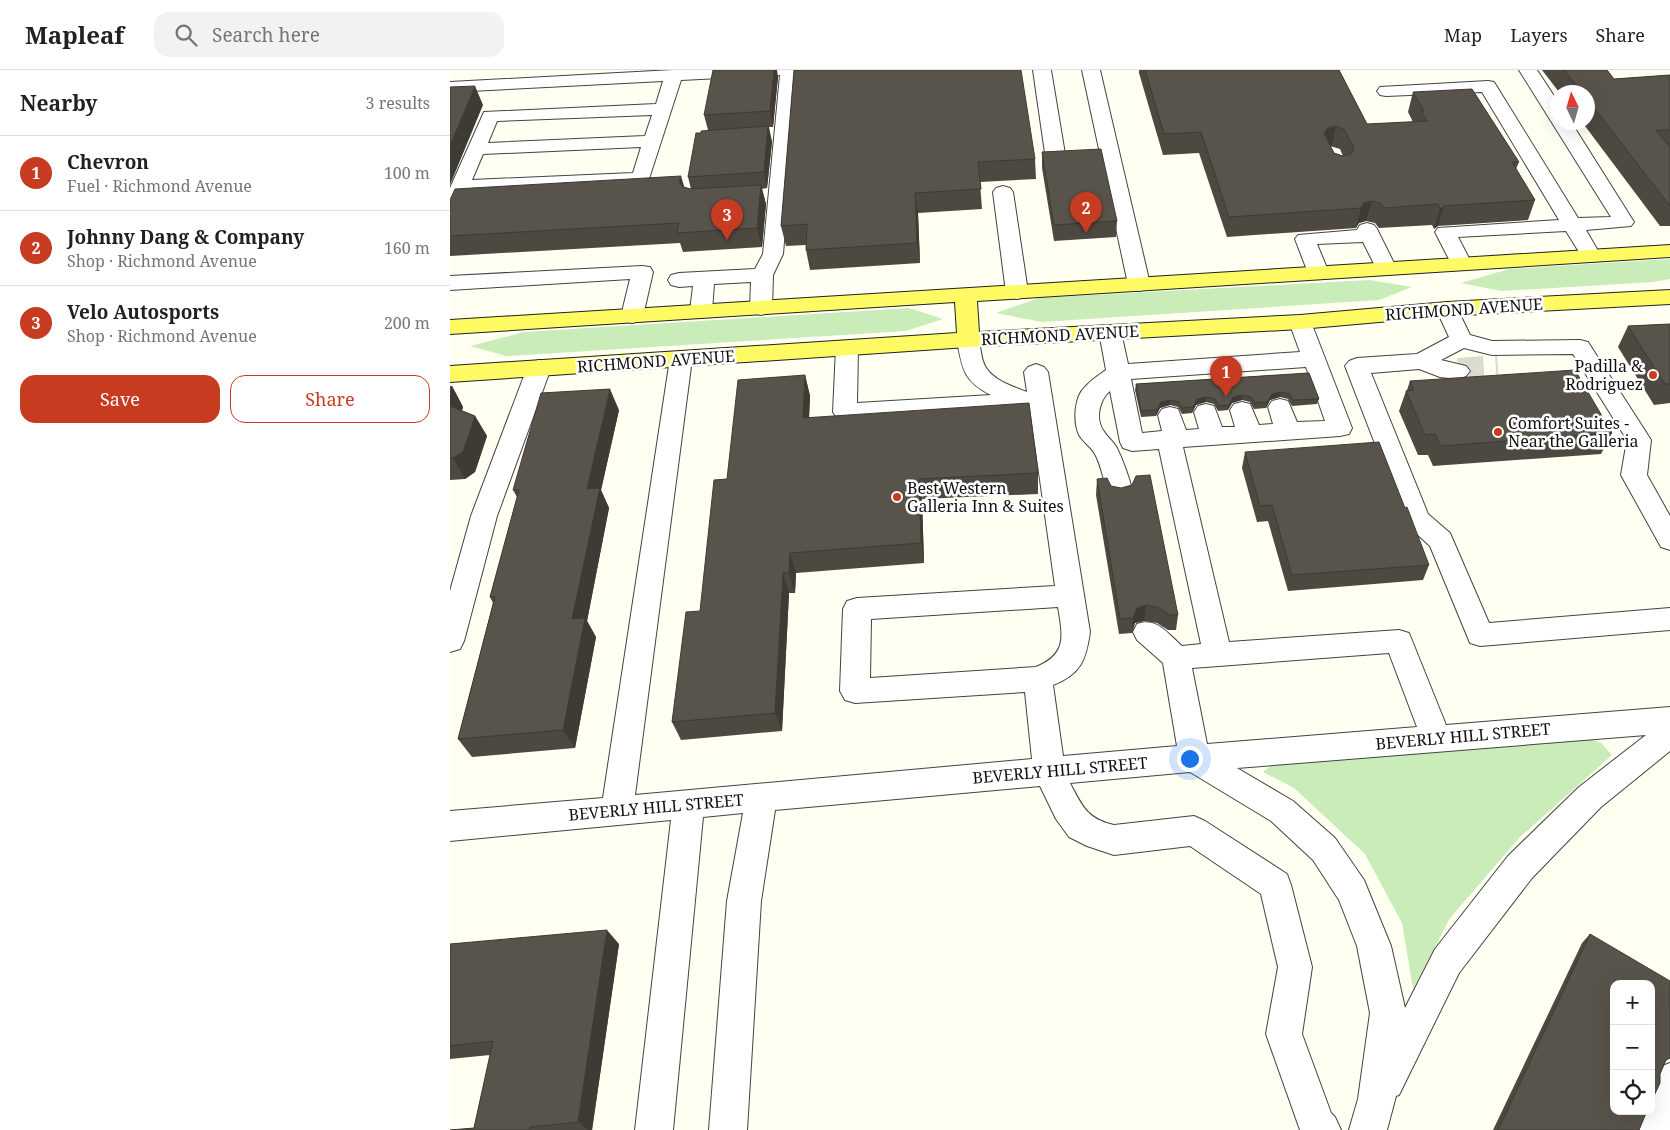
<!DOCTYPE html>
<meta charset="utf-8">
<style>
:root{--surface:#fff;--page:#f2f2f2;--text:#202124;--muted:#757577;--line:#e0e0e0;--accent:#c73c20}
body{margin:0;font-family:"Noto Serif",serif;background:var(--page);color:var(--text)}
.controls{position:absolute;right:15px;bottom:15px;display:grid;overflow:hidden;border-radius:10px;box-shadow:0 5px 20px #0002}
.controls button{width:45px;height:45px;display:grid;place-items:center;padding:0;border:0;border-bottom:1px solid var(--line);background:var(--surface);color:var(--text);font:25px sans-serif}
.compass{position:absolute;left:1100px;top:15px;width:45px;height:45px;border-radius:50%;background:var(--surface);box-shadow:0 5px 20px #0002;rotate:355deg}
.you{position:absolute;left:739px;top:688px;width:18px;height:18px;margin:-12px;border:4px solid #fff;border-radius:50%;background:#1a73e8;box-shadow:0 0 0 8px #1a73e833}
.badge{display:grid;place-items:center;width:32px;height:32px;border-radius:50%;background:var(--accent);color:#fff;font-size:16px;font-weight:700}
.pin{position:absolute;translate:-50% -41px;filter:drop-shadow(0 1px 2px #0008)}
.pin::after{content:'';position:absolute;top:26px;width:18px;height:15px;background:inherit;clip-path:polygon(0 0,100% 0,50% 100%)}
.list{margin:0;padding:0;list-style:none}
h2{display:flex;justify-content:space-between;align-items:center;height:65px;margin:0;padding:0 20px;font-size:21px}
h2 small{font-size:16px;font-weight:400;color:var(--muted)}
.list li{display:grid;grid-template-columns:32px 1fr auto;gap:15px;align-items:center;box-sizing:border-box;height:75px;padding:0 20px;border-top:1px solid var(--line)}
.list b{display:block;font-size:19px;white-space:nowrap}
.list p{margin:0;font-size:16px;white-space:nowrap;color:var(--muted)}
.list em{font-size:16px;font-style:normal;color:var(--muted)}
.actions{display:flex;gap:10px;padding:15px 20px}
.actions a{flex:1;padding:11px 0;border:1px solid var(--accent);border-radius:15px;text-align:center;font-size:18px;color:var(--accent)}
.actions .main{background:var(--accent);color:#fff}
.icon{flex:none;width:28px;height:28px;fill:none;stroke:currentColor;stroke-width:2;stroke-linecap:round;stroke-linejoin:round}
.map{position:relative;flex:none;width:1220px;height:1060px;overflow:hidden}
header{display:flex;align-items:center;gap:30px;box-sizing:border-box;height:70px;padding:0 25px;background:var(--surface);border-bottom:1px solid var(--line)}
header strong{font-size:24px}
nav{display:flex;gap:28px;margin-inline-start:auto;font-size:18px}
.search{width:350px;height:45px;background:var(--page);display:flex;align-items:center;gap:12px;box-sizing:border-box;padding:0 18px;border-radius:15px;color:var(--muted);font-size:19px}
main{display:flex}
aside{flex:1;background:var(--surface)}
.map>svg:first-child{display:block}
.green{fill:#c9ecb9}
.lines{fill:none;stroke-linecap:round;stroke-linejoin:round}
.minor-tunnel{stroke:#dbdbd0;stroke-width:26;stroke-dasharray:26 12;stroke-linecap:butt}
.minor-casing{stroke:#434343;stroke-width:2}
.major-casing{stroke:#212121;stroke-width:2}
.minor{fill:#fff;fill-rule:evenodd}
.major{fill:#fefa63;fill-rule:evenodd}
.wall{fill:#4d4840;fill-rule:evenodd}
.shaded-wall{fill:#3e3b34}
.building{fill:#59544b;stroke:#3e3b34;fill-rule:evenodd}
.poi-dot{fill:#c73c20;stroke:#fff;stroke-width:2}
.labels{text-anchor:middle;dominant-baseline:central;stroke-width:5;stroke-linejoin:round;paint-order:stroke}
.street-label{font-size:16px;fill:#101010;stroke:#fff}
.poi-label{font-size:16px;fill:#101010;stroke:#fff;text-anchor:start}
</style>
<header>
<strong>Mapleaf</strong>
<div class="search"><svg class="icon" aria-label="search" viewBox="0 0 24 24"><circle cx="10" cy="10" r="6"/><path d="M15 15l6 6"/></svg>Search here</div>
<nav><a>Map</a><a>Layers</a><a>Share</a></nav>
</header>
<main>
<aside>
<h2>Nearby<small>3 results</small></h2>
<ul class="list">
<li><span class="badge">1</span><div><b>Chevron</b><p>Fuel · Richmond Avenue</p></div><em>100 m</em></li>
<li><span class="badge">2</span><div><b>Johnny Dang &amp; Company</b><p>Shop · Richmond Avenue</p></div><em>160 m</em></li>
<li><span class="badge">3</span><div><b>Velo Autosports</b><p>Shop · Richmond Avenue</p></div><em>200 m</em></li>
</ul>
<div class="actions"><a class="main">Save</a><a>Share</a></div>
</aside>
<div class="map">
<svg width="1220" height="1060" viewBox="0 0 1220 1060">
<rect width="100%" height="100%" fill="#fffff2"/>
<path class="green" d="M 1220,189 L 1220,209 L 1203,212 L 1051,221 L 1011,213 L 1059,199 Z
M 919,210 L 962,217 L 929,230 L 592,252 L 546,243 L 589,228 Z
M 459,238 L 493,249 L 456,261 L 56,286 L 20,276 L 74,262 Z
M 1127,665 L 1151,673 L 1162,685 L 1070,767 L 1000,848 L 963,919 L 952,853 L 915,784 L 844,718 L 813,702 L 829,689 Z"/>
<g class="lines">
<path class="minor-tunnel" d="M 1008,301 L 1048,298"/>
<g class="minor-casing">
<path id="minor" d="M 223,0 L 348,0 L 333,184 L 323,205 L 322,238 L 319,243 L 311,245 L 303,243 L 300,238 L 301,212 L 264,214 L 262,241 L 259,246 L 251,248 L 243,246 L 240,241 L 243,216 L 229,217 L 221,215 L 218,210 L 221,205 L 229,203 L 305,199 L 313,184 L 330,5 L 231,10 L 198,112 L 18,122 L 7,150 L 0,152 L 0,118 L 34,42 L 206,34 L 213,11 L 0,22 L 0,12 ZM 202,45 L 195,66 L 38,73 L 47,51 ZM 191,77 L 183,103 L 22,110 L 33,84 Z
M 583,0 L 601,0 L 615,84 L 633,82 L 640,84 L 643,88 L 640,92 L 606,96 L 599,94 L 596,90 Z
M 632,0 L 650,0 L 700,214 L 697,219 L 689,221 L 681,219 L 678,214 Z
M 1069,0 L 1087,0 L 1108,32 L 1108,52 L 1121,52 L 1184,152 L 1181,156 L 1136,160 L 1151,186 L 1148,190 L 1141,192 L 1134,190 L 1116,161 L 1008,167 L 1022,194 L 1018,199 L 1011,200 L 1004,199 L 985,162 L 988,158 L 1109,150 L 1032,22 L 936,26 L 930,25 L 927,21 L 930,17 L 1038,11 L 1044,12 L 1128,148 L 1161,147 Z
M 553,116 L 560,118 L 563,122 L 578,222 L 575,227 L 567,229 L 559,227 L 556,222 L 543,122 L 546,118 Z
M 917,153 L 924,155 L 927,159 L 947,199 L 943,204 L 936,205 L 929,204 L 913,172 L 867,174 L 879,203 L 876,208 L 868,209 L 860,208 L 845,169 L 848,165 L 907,160 L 910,155 Z
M 192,196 L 200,197 L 203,202 L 193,246 L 190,251 L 182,253 L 174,251 L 171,246 L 180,209 L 0,220 L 0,206 Z
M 997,232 L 1005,234 L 1020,265 L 1042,271 L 1130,270 L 1138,272 L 1201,370 L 1197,405 L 1220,446 L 1220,480 L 1211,477 L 1171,405 L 1177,370 L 1123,284 L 1042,285 L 1014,278 L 991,290 L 1016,296 L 1020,301 L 1016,306 L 1008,309 L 990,307 L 969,299 L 921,303 L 978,444 L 1000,463 L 1039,553 L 1220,538 L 1220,560 L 1030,576 L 1020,573 L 980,476 L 958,456 L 954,449 L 895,296 L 899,291 L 907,288 L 967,284 L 999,267 L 986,239 L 989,234 Z
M 850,245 L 858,247 L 861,252 L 902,358 L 899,364 L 890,366 L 733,377 L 779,572 L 949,560 L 959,563 L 996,655 L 1220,637 L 1220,681 L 1151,737 L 1082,808 L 1009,903 L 949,1025 L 946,1026 L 937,1060 L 899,1060 L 908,1029 L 920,943 L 907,876 L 889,830 L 863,790 L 821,751 L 740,702 L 620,713 C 632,736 637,749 664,755 L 744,746 L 755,751 L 837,804 L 841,815 L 862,897 L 852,964 L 881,1043 L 885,1047 L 891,1060 L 850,1060 L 816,964 L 828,897 L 811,824 L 740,776 L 664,785 L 637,776 L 619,767 L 606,749 L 590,716 L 325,740 L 311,831 L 297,1060 L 259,1060 L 277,831 L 293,743 L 253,747 L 223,1060 L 185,1060 L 221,750 L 0,771 L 0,741 L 153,728 L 220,289 L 223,284 L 231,281 L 239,284 L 242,289 L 185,725 L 582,689 L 575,622 L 405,633 L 395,630 L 390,621 L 393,539 L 397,531 L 407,528 L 605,516 L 580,339 L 395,350 L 387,348 L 383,342 L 386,278 L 389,273 L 397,271 L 405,273 L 408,278 L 407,333 L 541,325 C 513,311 512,298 507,270 L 510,265 L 518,263 L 526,265 C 531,273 530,282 533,291 C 538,309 562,316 577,322 L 574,302 L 578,297 L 586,294 L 594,297 L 598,302 L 640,562 C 636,590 631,604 603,615 L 613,686 L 727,676 L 713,593 L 687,570 L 683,562 L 687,554 C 707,547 717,563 732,576 L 751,574 L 709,379 L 682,381 L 673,378 L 670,372 L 660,321 C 650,329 645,348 653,360 C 657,367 663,371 667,378 C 674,393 679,407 683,423 L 679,430 L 670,432 L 661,430 C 654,416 653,400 646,386 C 642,377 634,373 629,365 C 623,352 624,327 635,317 C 641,310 649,305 656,300 L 649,262 L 652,257 L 660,255 L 668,257 L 671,262 L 678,294 L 850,282 L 839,252 L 842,247 ZM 856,297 L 875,351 L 847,352 L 838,331 L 830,329 L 822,331 L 818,337 L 823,354 L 809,355 L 800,334 L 792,332 L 784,334 L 780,340 L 785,357 L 772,357 L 764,336 L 756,334 L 748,336 L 744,342 L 749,359 L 736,360 L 728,339 L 720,337 L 712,339 L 708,345 L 712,361 L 692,363 L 681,309 ZM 608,537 C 613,567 617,584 586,597 L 420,608 L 421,549 ZM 939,583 L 967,657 L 757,674 L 742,598 ZM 1196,665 L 1129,717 L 1058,786 L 985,879 L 955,938 L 941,876 L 914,810 L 885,768 L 843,731 L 787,698 Z
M 89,290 L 97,293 L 101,298 L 47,446 L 14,571 L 10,579 L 0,582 L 0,521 L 21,446 L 77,298 L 81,293 Z
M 1220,993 L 1220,1060 L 1184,1060 L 1191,1041 L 1201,1041 L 1201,1012 L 1207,998 Z"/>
</g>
<g class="major-casing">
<path id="major" d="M 1220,175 L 1220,187 L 527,231 L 529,262 L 850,245 L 997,232 L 1220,220 L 1220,234 L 997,246 L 850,259 L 518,277 L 0,312 L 0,296 L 507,263 L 505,232 L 0,264 L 0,250 Z"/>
</g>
<use href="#minor" class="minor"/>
<use href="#major" class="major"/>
</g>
<path class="wall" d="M 344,0 L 585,89 L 586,109 L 530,112 L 532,139 L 468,143 L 470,193 L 360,200 L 356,180 L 356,175 L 336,176 L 331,156 Z
M 689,0 L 889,0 L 917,54 L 963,52 L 958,42 L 963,22 L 1069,92 L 1066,99 L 1085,130 L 1078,150 L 988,156 L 984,159 L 982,155 L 929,158 L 925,153 L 916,151 L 909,153 L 906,158 L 777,167 L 749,83 L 713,85 L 689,3 ZM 880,76 L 890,79 L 893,86 L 884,83 Z
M 1092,0 L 1157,0 L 1164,9 L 1220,5 L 1220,156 L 1210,156 L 1132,52 L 1138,52 L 1138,22 L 1109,22 Z
M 328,7 L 323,57 L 319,57 L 322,72 L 317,118 L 312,119 L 316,134 L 312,177 L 233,182 L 230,173 L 0,186 L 0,130 L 234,117 L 241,119 L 238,107 L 251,63 L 258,60 L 254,45 Z
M 592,82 L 667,151 L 666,167 L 604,171 L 592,98 Z
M 1220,254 L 1220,333 L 1204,335 L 1168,277 L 1178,256 Z
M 859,303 L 869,329 L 867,334 L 842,336 L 838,329 L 830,327 L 820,330 L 816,338 L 804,339 L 800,332 L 792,330 L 782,333 L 778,340 L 768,341 L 764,334 L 756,332 L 746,335 L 742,343 L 732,344 L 728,337 L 720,335 L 710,338 L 706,346 L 691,347 L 685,320 L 686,314 Z
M 355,305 L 360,326 L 359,348 L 588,403 L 588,424 L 472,429 L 474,493 L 346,503 L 345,523 L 339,523 L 332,661 L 231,670 L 222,652 L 250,541 L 277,409 Z
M 960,311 L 1162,363 L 1151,384 L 983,396 L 978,385 L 968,385 L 949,341 L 956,321 L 957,320 Z
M 0,316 L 2,316 L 13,337 L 12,341 L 25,346 L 37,366 L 25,402 L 15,409 L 0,410 Z
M 169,340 L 151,420 L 159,438 L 137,551 L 146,567 L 125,678 L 22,687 L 8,669 L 43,533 L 40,527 L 67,427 L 63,420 Z
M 795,382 L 955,438 L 979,495 L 973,510 L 838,521 L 818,451 L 807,452 L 792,398 Z
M 647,409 L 728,545 L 726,560 L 718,560 L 707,553 L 694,551 L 685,553 L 682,563 L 669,564 L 646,425 Z
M 1140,864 L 1220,988 L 1215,991 L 1189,1060 L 1043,1060 L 1132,873 Z
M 0,874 L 169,874 L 142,1060 L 0,1060 L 24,1058 L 40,985 L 0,989 Z"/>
<path class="shaded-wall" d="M 324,0 L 327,0 L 328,7 L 323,57 L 320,41 Z
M 25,16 L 33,35 L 0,115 L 0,75 Z
M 318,56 L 322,72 L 317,118 L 314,102 Z
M 886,56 L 882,76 L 873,78 L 874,63 L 878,58 Z
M 231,106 L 237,126 L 229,112 Z
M 311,115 L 316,134 L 312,177 L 307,158 Z
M 465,123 L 468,143 L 470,193 L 467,173 Z
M 922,131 L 916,151 L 909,153 L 906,158 L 911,138 L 914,133 Z
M 994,136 L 988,156 L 984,159 L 990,139 Z
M 355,305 L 360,326 L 358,369 L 353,348 Z
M 2,316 L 13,337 L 7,355 L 0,342 L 0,321 Z
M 160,319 L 169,340 L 151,420 L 159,438 L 137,551 L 146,567 L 125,678 L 113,660 L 122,549 L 137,419 Z
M 831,322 L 830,327 L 820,330 L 816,338 L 817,332 L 822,324 Z
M 792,325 L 792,330 L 782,333 L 778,340 L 779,335 L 783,327 Z
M 756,327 L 756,332 L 746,335 L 742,343 L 743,337 L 747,329 Z
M 720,330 L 720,335 L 710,338 L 706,346 L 707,340 L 711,332 Z
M 25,346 L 37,366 L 25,402 L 15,409 L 3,388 Z
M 469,409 L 472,429 L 474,493 L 471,473 Z
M 340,483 L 346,503 L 345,523 L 339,503 Z
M 333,503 L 339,523 L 332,661 L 325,643 Z
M 696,535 L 694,551 L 685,553 L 682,563 L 683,548 L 687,538 Z
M 157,860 L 169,874 L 142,1060 L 138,1060 L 128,1052 Z"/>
<path class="building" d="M 263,0 L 324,0 L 320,41 L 254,45 Z
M 344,0 L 571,0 L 585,89 L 528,92 L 531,119 L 465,123 L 467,173 L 356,180 L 357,154 L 331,156 Z
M 695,0 L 889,0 L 917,54 L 977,51 L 971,41 L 974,41 L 963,22 L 1022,19 L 1069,92 L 1062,92 L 1085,130 L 994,136 L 990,139 L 988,134 L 934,138 L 930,133 L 922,131 L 914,133 L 911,138 L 779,147 L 751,62 L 714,64 ZM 886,56 L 894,59 L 904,78 L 901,84 L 893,86 L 884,83 L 874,63 L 878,58 Z
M 1114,0 L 1157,0 L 1164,9 L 1220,5 L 1220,60 L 1206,60 L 1220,77 L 1220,136 L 1138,30 L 1138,22 L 1132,22 Z
M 25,16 L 0,75 L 0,17 Z
M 318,56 L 314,102 L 238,107 L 246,63 L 251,63 L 251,61 Z
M 651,79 L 667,151 L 604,155 L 592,82 Z
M 231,106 L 229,112 L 233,117 L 241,119 L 311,115 L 307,158 L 227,163 L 229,153 L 0,166 L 0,130 L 5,119 Z
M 1220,254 L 1220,314 L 1215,314 L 1178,256 Z
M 1125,300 L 1162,363 L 991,376 L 985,364 L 975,365 L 956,321 L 964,320 L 960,311 Z
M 859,303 L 869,329 L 843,330 L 840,324 L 831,322 L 822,324 L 817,332 L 805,333 L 801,327 L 792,325 L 783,327 L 779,335 L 769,336 L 765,329 L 756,327 L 747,329 L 743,337 L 732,338 L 729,332 L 720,330 L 711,332 L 707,340 L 691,341 L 686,314 Z
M 355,305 L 353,348 L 579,333 L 588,403 L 469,409 L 471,473 L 340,483 L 339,503 L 333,503 L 325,643 L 222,652 L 236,542 L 250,541 L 264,410 L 277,409 L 288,310 Z
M 160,319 L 137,419 L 150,418 L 122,549 L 135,548 L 113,660 L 8,669 L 45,527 L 40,527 L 69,420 L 63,420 L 91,323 Z
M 0,336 L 25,346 L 13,382 L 3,388 L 0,388 Z
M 929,372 L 955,438 L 957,437 L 979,495 L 842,505 L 822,435 L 810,436 L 795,382 Z
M 700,405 L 728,545 L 720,545 L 709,538 L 696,535 L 687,538 L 683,548 L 670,549 L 647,409 L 657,408 L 661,416 L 671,418 L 682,415 L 686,406 Z
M 157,860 L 128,1052 L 80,1057 L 79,1060 L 0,1060 L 24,1058 L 43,971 L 0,976 L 0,874 Z
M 1140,864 L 1220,911 L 1220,988 L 1216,990 L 1210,1004 L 1210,1013 L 1201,1032 L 1201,914 L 1164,914 L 1164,1041 L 1197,1041 L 1189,1060 L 1048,1060 Z"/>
<g class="poi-dot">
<circle cx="1203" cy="305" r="5"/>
<circle cx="1048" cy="362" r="5"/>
<circle cx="447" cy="427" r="5"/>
</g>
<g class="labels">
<g class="street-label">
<text transform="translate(1014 239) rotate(-4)">RICHMOND AVENUE</text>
<text transform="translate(610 265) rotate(-3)">RICHMOND AVENUE</text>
<text transform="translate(206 291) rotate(-4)">RICHMOND AVENUE</text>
<text transform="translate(1013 666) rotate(-5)">BEVERLY HILL STREET</text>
<text transform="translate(610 700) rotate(-5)">BEVERLY HILL STREET</text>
<text transform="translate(206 737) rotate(-5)">BEVERLY HILL STREET</text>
</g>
<g class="poi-label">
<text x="1193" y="296" text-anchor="end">Padilla &amp;<tspan x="1193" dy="18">Rodriguez</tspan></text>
<text x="1058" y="353">Comfort Suites -<tspan x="1058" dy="18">Near the Galleria</tspan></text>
<text x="457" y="418">Best Western<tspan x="457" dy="18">Galleria Inn &amp; Suites</tspan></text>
</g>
</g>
</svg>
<div class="controls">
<button>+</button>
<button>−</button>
<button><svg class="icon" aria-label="locate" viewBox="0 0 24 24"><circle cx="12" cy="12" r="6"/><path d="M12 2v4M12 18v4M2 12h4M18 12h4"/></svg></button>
</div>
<svg class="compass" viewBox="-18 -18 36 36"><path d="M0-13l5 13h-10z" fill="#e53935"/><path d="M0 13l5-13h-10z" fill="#757577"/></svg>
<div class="you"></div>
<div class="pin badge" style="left:776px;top:327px">1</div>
<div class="pin badge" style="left:636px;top:163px">2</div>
<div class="pin badge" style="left:277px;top:170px">3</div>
</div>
</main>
